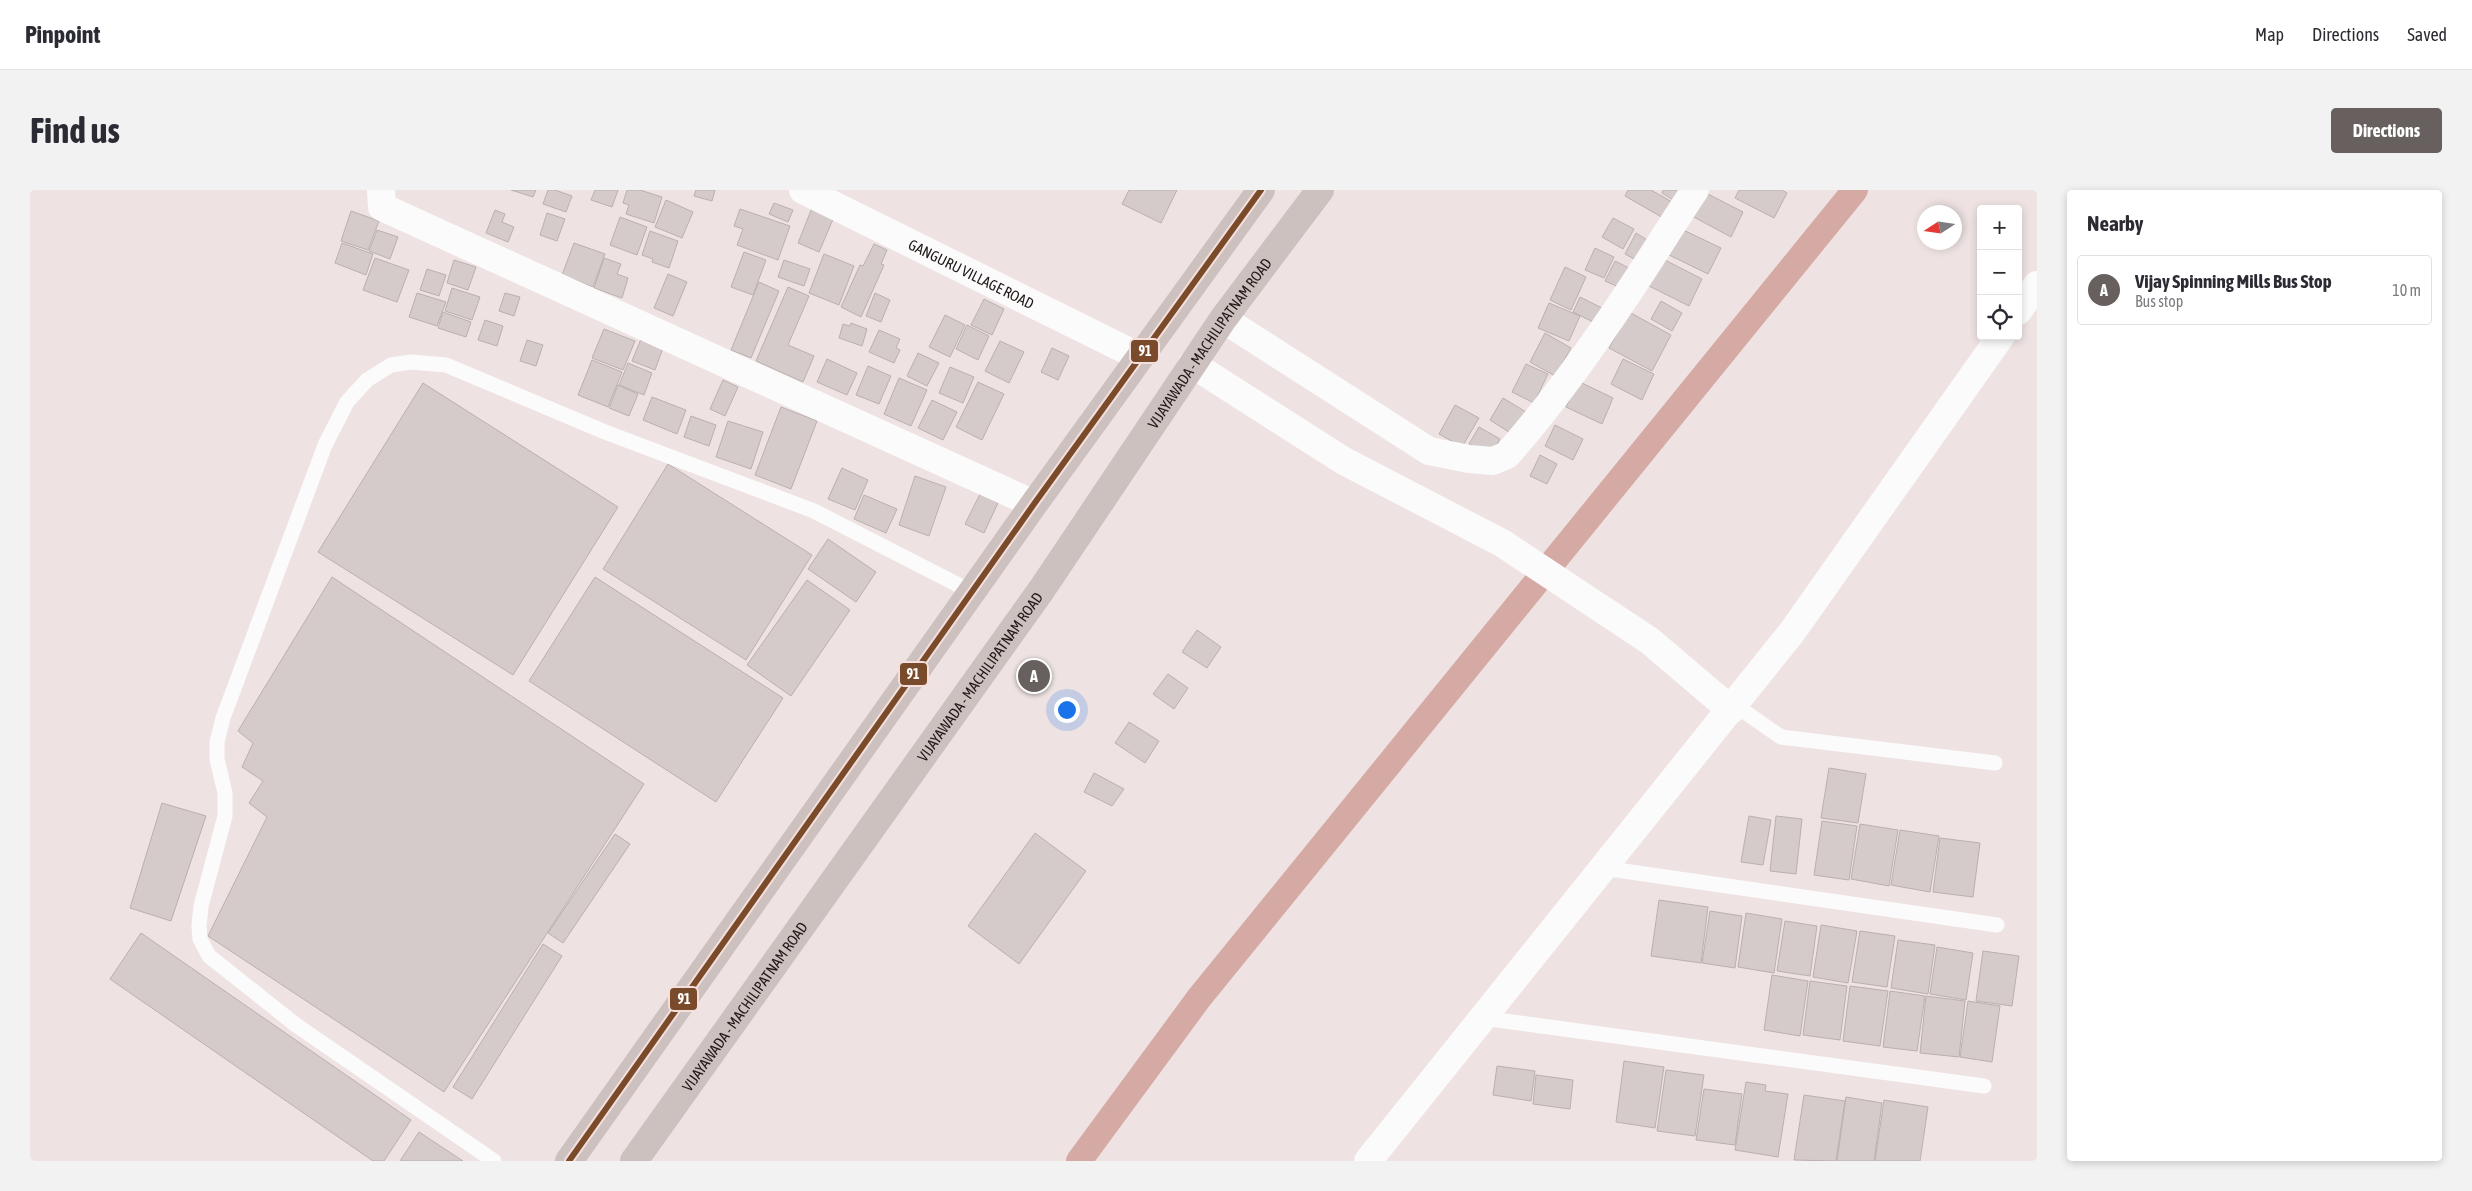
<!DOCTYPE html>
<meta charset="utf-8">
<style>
:root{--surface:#fff;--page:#f2f2f3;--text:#2b2b33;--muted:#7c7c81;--line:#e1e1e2;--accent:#68605f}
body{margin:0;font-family:"Asap Condensed",sans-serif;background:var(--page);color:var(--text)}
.controls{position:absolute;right:15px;top:15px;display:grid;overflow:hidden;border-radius:5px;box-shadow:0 2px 8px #0003}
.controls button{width:45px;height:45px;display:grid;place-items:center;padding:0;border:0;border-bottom:1px solid var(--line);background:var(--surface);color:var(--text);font:25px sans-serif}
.compass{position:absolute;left:1887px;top:15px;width:45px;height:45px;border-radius:50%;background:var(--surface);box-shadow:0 2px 8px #0003;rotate:258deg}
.you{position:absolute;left:1036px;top:519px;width:18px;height:18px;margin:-12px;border:4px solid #fff;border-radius:50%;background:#1a73e8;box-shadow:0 0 0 8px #1a73e833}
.badge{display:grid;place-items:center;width:32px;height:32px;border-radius:50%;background:var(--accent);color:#fff;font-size:16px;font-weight:700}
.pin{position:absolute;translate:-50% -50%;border:2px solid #fff;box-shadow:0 1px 5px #0006}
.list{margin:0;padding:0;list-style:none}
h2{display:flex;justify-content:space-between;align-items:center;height:65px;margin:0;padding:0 20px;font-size:21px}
h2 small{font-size:16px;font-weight:400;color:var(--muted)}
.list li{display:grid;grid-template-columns:32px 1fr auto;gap:15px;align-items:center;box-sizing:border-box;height:70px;margin:0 10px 10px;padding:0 10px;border:1px solid var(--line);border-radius:5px}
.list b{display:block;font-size:19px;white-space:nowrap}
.list p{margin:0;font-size:16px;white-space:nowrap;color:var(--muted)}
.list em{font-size:16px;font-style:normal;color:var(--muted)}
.icon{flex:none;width:28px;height:28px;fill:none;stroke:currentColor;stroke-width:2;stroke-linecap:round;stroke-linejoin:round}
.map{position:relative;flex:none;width:2007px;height:971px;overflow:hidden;border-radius:5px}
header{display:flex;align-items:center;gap:30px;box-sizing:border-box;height:70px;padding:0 25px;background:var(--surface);border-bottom:1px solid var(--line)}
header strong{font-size:24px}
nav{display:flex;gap:28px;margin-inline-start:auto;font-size:18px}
.intro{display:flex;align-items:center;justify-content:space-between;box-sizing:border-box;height:120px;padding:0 30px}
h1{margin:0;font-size:35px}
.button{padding:12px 22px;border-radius:5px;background:var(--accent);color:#fff;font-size:18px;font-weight:700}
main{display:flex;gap:30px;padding:0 30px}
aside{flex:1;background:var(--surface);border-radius:5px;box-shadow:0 2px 8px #0003}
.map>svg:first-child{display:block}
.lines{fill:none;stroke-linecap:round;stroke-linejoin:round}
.canal{stroke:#d6aaa4;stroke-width:26}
.building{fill:#d4cbca;stroke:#b9b0af}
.service{stroke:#fcfbfb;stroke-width:15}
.minor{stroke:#fcfbfb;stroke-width:28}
.tertiary{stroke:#fcfbfb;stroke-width:28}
.trunk{stroke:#ccc1bf;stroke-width:28}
.bus-1-casing{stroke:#f4dfdc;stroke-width:10}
.bus-1{stroke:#7a4b2a;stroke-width:6}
.labels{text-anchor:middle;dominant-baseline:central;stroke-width:4;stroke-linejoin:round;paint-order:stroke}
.street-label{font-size:15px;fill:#201918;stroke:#f4dfdc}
.line-badge{stroke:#f4dfdc;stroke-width:2}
.badge-label{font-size:14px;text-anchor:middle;font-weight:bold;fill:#fff}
</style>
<header>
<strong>Pinpoint</strong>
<nav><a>Map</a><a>Directions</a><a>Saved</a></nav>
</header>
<div class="intro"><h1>Find us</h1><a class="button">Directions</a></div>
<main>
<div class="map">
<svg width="2007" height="971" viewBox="0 0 2007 971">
<rect width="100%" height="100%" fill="#eee3e2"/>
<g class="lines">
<path class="canal" d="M 1049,971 L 1169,808 L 1825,0"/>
</g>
<path class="building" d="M 481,0 L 506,0 L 503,7 Z
M 518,0 L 525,0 L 542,6 L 536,22 L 513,14 Z
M 565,0 L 588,0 L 582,17 L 561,10 Z
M 597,0 L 610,0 L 632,7 L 624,33 L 596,24 L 599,15 L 593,13 Z
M 666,0 L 685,0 L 682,11 L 664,6 Z
M 1099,0 L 1147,0 L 1131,33 L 1092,14 Z
M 1598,0 L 1621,0 L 1644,13 L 1635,29 L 1595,6 Z
M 1633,0 L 1656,0 L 1648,13 L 1632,3 Z
M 1709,0 L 1752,0 L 1757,3 L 1744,28 L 1705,8 Z
M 1672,1 L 1713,22 L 1701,47 L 1660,25 Z
M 636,10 L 663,22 L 652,48 L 625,37 Z
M 744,13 L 763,20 L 758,32 L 739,24 Z
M 782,18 L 804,27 L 789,62 L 768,53 Z
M 710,19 L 760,36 L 748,70 L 707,55 L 713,39 L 704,36 Z
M 465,20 L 475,24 L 472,32 L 484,37 L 478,52 L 456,43 Z
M 321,21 L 349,31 L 338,60 L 311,51 Z
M 517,23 L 535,29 L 527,51 L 510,45 Z
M 590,27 L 617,37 L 607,65 L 580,55 Z
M 1583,28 L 1604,39 L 1593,59 L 1572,47 Z
M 1647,37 L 1691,58 L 1678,84 L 1635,63 Z
M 347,40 L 368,47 L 360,69 L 339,61 Z
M 620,41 L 648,51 L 639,78 L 622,72 L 623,69 L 612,65 Z
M 1606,43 L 1619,51 L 1608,71 L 1595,64 Z
M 312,53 L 343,64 L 336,85 L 305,73 Z
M 544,53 L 575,64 L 563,97 L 532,85 Z
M 844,54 L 857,60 L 851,74 L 854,75 L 831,127 L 811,117 L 830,75 L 833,76 Z
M 1565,58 L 1584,67 L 1574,88 L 1555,80 Z
M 714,62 L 736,70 L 723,105 L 701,97 Z
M 794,64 L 824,76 L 809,115 L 779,103 Z
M 345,68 L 379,80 L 367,112 L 333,100 Z
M 574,68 L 591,74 L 587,84 L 598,88 L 592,108 L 564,98 Z
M 1631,68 L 1672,89 L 1659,116 L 1617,95 Z
M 424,70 L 446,77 L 438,100 L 417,93 Z
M 754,70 L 780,79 L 774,96 L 748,87 Z
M 1585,71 L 1601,79 L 1591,98 L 1575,91 Z
M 1535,77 L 1556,87 L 1541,120 L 1520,110 Z
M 397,79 L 416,85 L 409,106 L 390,100 Z
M 638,84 L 657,92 L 643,126 L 624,118 Z
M 729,92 L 749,101 L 721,168 L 701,160 Z
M 758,97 L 779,106 L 758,155 L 784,166 L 773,192 L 726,171 Z
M 422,98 L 450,107 L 442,130 L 415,121 Z
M 387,103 L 416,112 L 407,136 L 379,127 Z
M 475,103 L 490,107 L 484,126 L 469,121 Z
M 845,103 L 860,110 L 851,132 L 836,126 Z
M 1550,107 L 1572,118 L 1565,133 L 1543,122 Z
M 954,109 L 974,119 L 962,145 L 941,135 Z
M 1631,111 L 1652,123 L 1642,141 L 1621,129 Z
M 1519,113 L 1550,126 L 1539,151 L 1508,138 Z
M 413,122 L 441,132 L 436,147 L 408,138 Z
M 1599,122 L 1641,145 L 1622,181 L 1579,158 Z
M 915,125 L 935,135 L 920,167 L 899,157 Z
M 455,130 L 473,136 L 467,156 L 448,150 Z
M 821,133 L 837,139 L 832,156 L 809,148 L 813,134 L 820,136 Z
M 937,135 L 959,146 L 948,170 L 926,159 Z
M 574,139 L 605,151 L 593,180 L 562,168 Z
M 849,140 L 870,149 L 866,158 L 870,160 L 864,173 L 839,162 Z
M 1515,143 L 1541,158 L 1525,186 L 1500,172 Z
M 611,149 L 633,158 L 625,180 L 602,171 Z
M 497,150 L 513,155 L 506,176 L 490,171 Z
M 970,151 L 994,162 L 979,193 L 955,181 Z
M 1022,158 L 1039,166 L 1028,190 L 1011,182 Z
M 888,163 L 909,173 L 897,196 L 877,186 Z
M 797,169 L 827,183 L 817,205 L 787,192 Z
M 1593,169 L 1624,184 L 1612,210 L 1581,194 Z
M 562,170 L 592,182 L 578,217 L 548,205 Z
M 598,173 L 622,183 L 614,205 L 589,195 Z
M 1496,174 L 1518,184 L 1504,213 L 1482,202 Z
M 838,176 L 861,186 L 849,214 L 826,205 Z
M 920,177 L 944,187 L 933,213 L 909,203 Z
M 869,188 L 897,200 L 881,236 L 854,224 Z
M 693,190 L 708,197 L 695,226 L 680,219 Z
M 1548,191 L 1583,208 L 1572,234 L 1536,217 Z
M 948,192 L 974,204 L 952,250 L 926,237 Z
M 393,193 L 588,317 L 483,485 L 288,362 Z
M 588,195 L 608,204 L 599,226 L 579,218 Z
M 622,207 L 656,220 L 647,244 L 613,230 Z
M 1473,208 L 1496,222 L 1482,244 L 1460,230 Z
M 902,210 L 927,222 L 913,250 L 888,238 Z
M 1425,215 L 1449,228 L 1432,257 L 1409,244 Z
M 751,217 L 787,231 L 761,299 L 725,285 Z
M 661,226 L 686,235 L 679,256 L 654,247 Z
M 698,231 L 733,242 L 721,279 L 686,267 Z
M 1525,235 L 1553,249 L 1543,270 L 1515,256 Z
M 1449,237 L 1470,249 L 1461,266 L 1439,254 Z
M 1510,265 L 1527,274 L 1517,294 L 1500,286 Z
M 638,274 L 782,365 L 716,470 L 573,379 Z
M 812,278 L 838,290 L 825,320 L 798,309 Z
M 885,286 L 916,297 L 899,346 L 869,335 Z
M 950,304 L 968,313 L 954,343 L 935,334 Z
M 834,305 L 867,319 L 856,343 L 824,329 Z
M 798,349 L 846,382 L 826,412 L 778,379 Z
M 302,387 L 614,594 L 414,902 L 178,746 L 237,627 L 219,613 L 233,591 L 212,577 L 223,553 L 208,541 Z
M 565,387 L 753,508 L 686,612 L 499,491 Z
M 777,390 L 820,420 L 761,506 L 717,475 Z
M 1167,440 L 1191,457 L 1177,478 L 1152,462 Z
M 1138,484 L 1158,498 L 1144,519 L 1123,504 Z
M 1099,532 L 1129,551 L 1115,573 L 1085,553 Z
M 1799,578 L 1836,584 L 1828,633 L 1791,628 Z
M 1064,583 L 1094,599 L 1082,616 L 1054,602 Z
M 132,613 L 176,626 L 141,731 L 100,718 Z
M 1719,626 L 1741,630 L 1733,675 L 1711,672 Z
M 1746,626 L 1772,629 L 1766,684 L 1740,681 Z
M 1792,631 L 1827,636 L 1819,690 L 1784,685 Z
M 1830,634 L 1868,640 L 1859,696 L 1821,689 Z
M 1870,640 L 1909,646 L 1900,702 L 1861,695 Z
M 1005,643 L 1056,681 L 989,774 L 938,736 Z
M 585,644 L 600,654 L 533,753 L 518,743 Z
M 1910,648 L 1950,653 L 1943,707 L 1903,702 Z
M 1629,710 L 1678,717 L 1671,773 L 1621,766 Z
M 1680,721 L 1712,726 L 1705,778 L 1672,773 Z
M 1716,723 L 1752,729 L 1744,783 L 1708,777 Z
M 1755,731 L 1787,736 L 1780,786 L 1747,781 Z
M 1791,735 L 1827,741 L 1818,793 L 1783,787 Z
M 1830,741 L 1865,746 L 1857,797 L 1822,792 Z
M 111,743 L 381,930 L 354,971 L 343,971 L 80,789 Z
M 1868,750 L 1905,755 L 1898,804 L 1861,798 Z
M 513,754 L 532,766 L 442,909 L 423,897 Z
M 1907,757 L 1943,763 L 1936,810 L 1900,804 Z
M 1953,761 L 1989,766 L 1982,816 L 1946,811 Z
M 1742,785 L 1778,791 L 1770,846 L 1734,840 Z
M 1780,791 L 1817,796 L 1810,850 L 1773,845 Z
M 1820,796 L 1858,801 L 1850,856 L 1813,851 Z
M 1860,801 L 1895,806 L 1887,861 L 1853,857 Z
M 1896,806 L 1935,811 L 1929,867 L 1890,863 Z
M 1938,811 L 1970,816 L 1962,872 L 1930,867 Z
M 1594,871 L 1634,877 L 1625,938 L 1586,932 Z
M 1467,876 L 1505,881 L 1501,911 L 1463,905 Z
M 1636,880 L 1674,885 L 1665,946 L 1627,941 Z
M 1506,885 L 1543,890 L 1540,919 L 1503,914 Z
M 1716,892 L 1736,895 L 1735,901 L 1758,904 L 1748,967 L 1705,960 Z
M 1674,899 L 1712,904 L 1705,955 L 1666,950 Z
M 1774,905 L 1815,911 L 1806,971 L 1764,970 Z
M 1816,907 L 1852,913 L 1844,971 L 1807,971 Z
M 1854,910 L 1898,917 L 1890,971 L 1845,971 Z
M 389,942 L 433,971 L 370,971 Z"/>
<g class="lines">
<path class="service" d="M 1705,515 L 1751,547 L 1965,573
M 1573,678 L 1967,735
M 1453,828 L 1954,896
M 464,971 L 266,835 L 179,766 L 170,749 L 169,736 L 171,716 L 195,626 L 195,603 L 187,569 L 187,552 L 193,528 L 295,255 L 317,212 L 337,190 L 361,175 L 381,172 L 416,175 L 575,242 L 784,321 L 942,402"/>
<path class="minor" d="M 351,0 L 352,17 L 1004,314
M 1193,129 L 1399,261 L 1439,269 L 1463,271 L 1477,265 C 1521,215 1561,159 1598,103 C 1621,69 1642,34 1665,0
M 1162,174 L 1314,271 L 1472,353 L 1620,451 L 1701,520"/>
<g class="tertiary">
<path id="s1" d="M 773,0 L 1110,167"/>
<path d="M 1988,121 L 2007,95"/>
<path d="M 1338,971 L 1762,442 L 1971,146"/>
</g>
<g class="trunk">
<path d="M 539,971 L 1004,314 L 1231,0"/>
<path id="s2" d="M 604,971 L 1012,399 L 1193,129 L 1290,0"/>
</g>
<g class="bus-1-casing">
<path id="bus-1" d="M 539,971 L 1004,314 L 1231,0"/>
</g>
<use href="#bus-1" class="bus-1"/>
</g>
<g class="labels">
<g class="street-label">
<text stroke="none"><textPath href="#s1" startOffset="188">GANGURU VILLAGE ROAD</textPath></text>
<text stroke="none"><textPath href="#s2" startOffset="1000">VIJAYAWADA - MACHILIPATNAM ROAD</textPath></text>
<text stroke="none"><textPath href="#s2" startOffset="595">VIJAYAWADA - MACHILIPATNAM ROAD</textPath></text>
<text stroke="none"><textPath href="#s2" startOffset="190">VIJAYAWADA - MACHILIPATNAM ROAD</textPath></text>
</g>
</g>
<g class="line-badge">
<rect x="1100" y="149" width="29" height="24" rx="5" fill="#7a4b2a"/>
<rect x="869" y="472" width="29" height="24" rx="5" fill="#7a4b2a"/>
<rect x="639" y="797" width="29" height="24" rx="5" fill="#7a4b2a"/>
</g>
<g class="badge-label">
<text x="1115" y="166">91</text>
<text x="883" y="489">91</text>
<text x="654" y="814">91</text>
</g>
</svg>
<div class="controls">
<button>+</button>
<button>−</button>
<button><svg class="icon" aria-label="locate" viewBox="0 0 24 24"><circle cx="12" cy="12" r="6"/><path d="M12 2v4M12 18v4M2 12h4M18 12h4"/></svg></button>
</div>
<svg class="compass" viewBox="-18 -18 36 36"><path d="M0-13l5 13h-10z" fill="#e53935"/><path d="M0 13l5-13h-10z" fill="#7c7c81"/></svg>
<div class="you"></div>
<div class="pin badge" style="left:1004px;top:486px">A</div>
</div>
<aside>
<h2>Nearby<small></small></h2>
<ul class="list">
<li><span class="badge">A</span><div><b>Vijay Spinning Mills Bus Stop</b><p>Bus stop</p></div><em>10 m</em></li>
</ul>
</aside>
</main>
